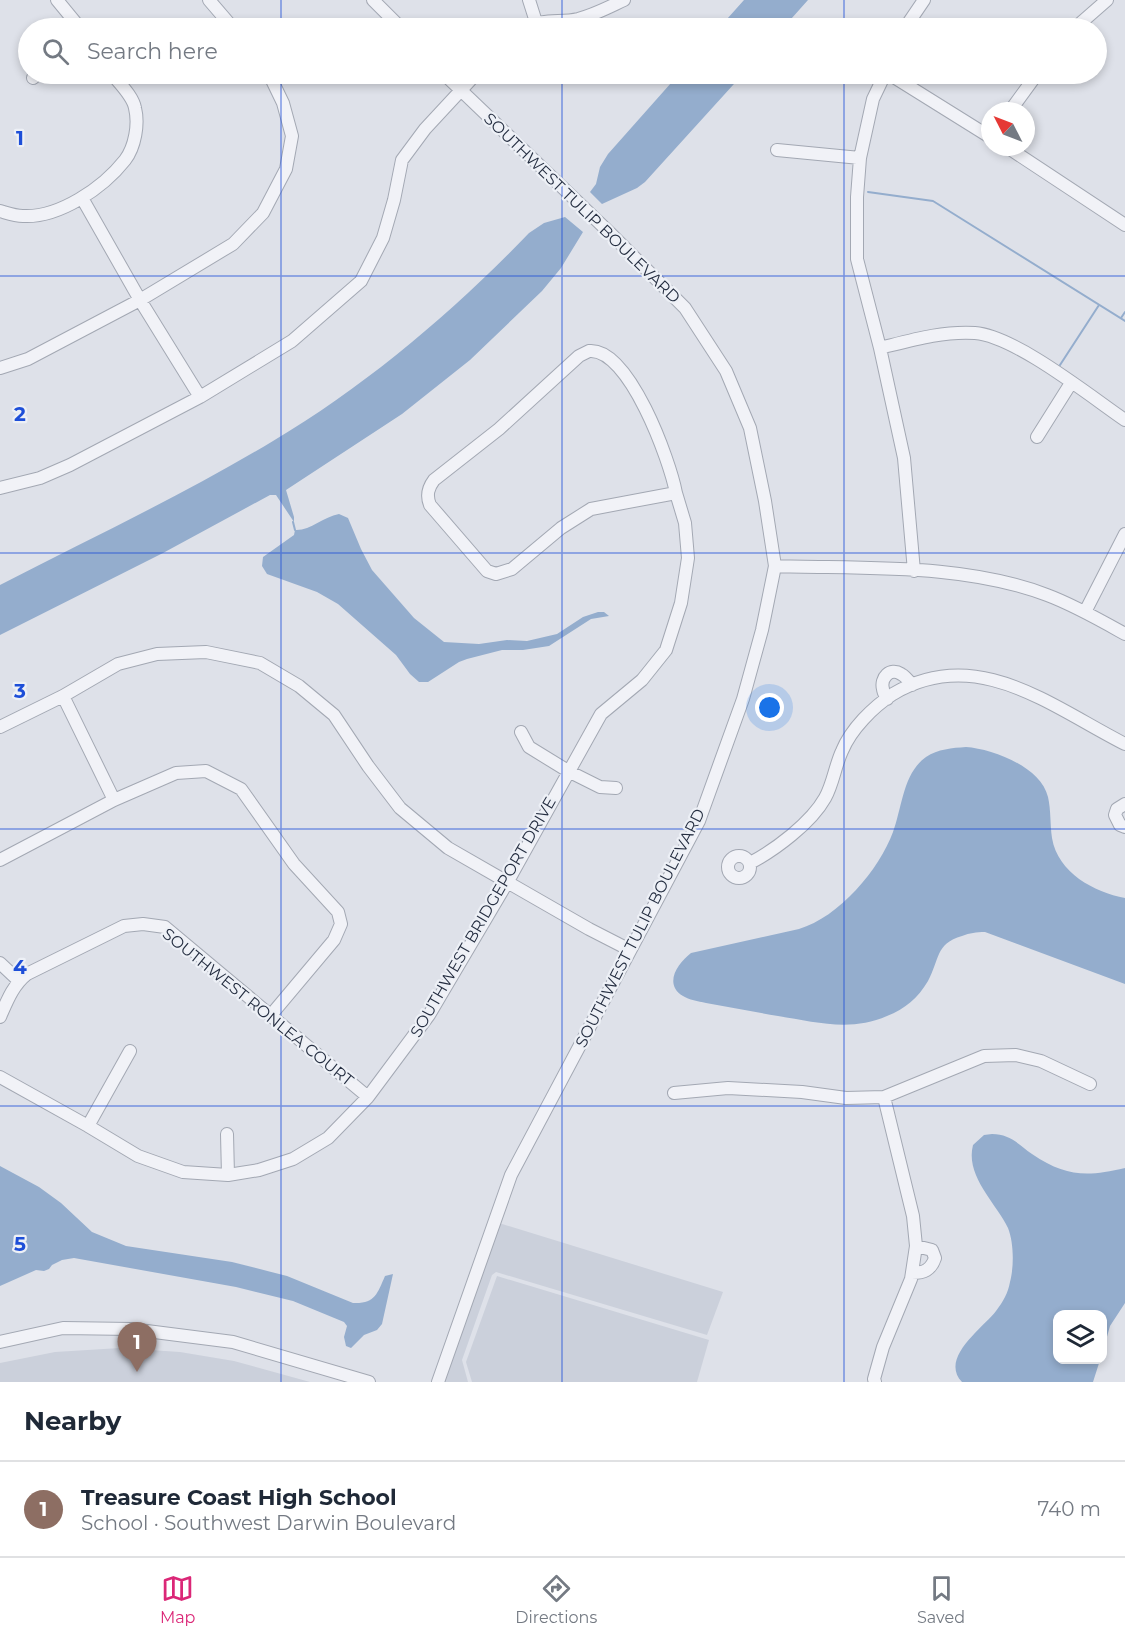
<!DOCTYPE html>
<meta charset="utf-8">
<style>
:root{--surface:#fff;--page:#f6f6f7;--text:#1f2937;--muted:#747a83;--line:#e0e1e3;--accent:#db2777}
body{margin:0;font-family:Montserrat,sans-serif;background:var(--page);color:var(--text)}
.controls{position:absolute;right:18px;bottom:18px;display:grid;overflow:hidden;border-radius:12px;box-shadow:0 3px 9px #0003}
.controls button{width:54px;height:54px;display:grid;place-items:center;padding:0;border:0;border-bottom:2px solid var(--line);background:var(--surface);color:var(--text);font:30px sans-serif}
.compass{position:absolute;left:981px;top:102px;width:54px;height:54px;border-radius:50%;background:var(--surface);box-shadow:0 3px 9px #0003;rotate:312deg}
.you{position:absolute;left:770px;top:708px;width:21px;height:21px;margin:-15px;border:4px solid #fff;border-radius:50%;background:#1a73e8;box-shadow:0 0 0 9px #1a73e833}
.badge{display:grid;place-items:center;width:39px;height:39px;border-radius:50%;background:var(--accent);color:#fff;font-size:20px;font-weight:700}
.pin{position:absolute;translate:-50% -50px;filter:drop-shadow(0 2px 3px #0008)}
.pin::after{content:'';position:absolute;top:32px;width:21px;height:18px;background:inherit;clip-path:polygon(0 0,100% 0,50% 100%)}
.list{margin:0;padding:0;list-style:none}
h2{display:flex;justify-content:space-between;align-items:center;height:78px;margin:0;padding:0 24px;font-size:26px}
h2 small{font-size:20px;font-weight:400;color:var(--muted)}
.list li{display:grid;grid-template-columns:39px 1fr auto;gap:18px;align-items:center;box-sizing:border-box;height:96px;padding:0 24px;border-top:2px solid var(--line)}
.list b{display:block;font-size:22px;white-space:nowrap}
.list p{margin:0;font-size:20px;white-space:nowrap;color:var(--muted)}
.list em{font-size:20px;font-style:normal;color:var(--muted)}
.icon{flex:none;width:33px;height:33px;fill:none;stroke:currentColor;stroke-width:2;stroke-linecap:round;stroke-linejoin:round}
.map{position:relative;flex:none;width:1125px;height:1382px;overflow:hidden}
.search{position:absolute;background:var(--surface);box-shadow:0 3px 9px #0003;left:18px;right:18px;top:18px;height:66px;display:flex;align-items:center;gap:15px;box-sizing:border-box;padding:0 21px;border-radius:33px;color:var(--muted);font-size:22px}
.sheet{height:174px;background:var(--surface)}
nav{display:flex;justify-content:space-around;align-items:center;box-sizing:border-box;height:84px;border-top:2px solid var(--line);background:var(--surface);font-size:16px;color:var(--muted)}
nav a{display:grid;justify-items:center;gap:3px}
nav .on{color:var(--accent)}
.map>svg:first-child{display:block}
.built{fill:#cbd0db}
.water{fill:#94adcd}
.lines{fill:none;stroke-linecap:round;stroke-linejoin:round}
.stream{stroke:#94adcd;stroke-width:2}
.minor-casing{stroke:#a3a8b3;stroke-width:14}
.minor{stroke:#f1f2f7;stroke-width:12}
.grid{fill:none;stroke:#1d4ed8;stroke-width:1.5;stroke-opacity:0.55}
.labels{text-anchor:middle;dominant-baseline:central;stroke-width:4.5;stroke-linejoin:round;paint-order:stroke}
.street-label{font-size:16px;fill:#252e41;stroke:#edf0f6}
.grid-label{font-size:20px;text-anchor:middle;font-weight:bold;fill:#1d4ed8;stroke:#edf0f6;stroke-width:4.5;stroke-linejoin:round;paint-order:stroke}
</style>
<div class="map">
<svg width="1125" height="1382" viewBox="0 0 1125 1382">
<rect width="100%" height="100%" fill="#dee1e9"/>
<path class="built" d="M 499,1223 L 723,1292 L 707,1335 L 496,1272 L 492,1275 L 462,1360 L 468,1382 L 443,1382 Z
M 497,1276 L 709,1340 L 697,1382 L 472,1382 L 466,1362 Z
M 120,1348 L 180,1352 L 234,1361 L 310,1382 L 0,1382 L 0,1363 L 55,1352 Z"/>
<path class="water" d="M 744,0 L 808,0 L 783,28 L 719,28 Z
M 679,74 L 743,74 L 645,182 L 637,188 L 602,204 L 590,192 L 596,184 L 600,167 L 608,154 Z
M 565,217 L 583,232 L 561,268 L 542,291 L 470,360 L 402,414 L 286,490 L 294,517 L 294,522 L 276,495 L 270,495 L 163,553 L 0,635 L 0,585 C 91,538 185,494 273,441 C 367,385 453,312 529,233 L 544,223 Z
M 339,514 L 348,518 L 361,549 L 372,570 L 414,618 L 444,642 L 479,644 L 507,640 L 527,641 L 557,634 L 583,617 L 598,612 L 604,612 L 609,616 L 591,619 L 549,646 L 523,650 L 502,650 L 467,659 L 459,662 L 428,682 L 419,682 L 410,674 L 396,655 L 338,604 L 317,592 L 267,574 L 262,566 L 263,557 L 294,535 L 295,530 C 310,531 323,517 339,514 Z
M 966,747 C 993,749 1041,767 1048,797 C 1051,810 1050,824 1052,838 C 1058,873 1094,892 1125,898 L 1125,984 L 985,932 C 976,932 970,933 962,936 C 935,944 940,959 928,981 C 918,998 905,1009 887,1016 C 851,1032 815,1022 778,1016 C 754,1012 730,1007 706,1003 C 698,1001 689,1000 683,996 C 663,984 678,963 691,953 L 799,929 C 839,917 879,870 893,832 C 902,808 903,773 926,757 C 938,749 952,748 966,747 Z
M 992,1134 C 1010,1134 1018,1144 1032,1154 C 1066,1177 1087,1177 1125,1168 L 1125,1303 L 1110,1326 L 1103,1351 L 1102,1314 L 1058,1314 L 1058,1360 L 1100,1360 L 1093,1382 L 962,1382 C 939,1358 983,1328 996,1311 C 1003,1302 1008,1293 1010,1282 C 1014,1267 1014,1243 1008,1228 C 996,1203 965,1176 973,1145 L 984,1135 Z
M 0,1166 L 39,1187 L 61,1203 L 92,1232 L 126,1246 L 232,1262 L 287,1276 L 353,1303 C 375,1304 377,1294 385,1276 L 393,1274 L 382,1324 L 377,1330 L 364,1335 L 351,1348 L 346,1346 L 344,1337 L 347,1326 L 344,1322 L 293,1301 L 236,1287 L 74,1258 L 62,1260 L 52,1265 L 49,1269 L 44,1271 L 36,1270 L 0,1286 Z"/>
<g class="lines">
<path class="stream" d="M 868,192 L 933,201 L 1125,321
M 1121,318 L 1125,312
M 1060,365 L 1099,305
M 293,522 L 295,530"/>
<g class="minor-casing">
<path id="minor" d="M 57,0 L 80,28
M 209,0 L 233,28
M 373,0 L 401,28
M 529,0 L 536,22
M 527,28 C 542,18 560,23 578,19 C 594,15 609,7 624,0
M 905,28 L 924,0
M 1075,28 L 1107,0
M 885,74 L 873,99 L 860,158 L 857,197 L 857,259 L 880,348 L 904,458 L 914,571
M 889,74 L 990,137
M 33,78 L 38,74
M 1010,111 L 1037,74
M 1007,147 L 1125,225
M 777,150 L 860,158
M 82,198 L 140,300 L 200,397
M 0,211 C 7,213 15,216 23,216 C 59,218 103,188 125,160 C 135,147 139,124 135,108 C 133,96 119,83 112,74
M 880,348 C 912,340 942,331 975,333 C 1015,336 1090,396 1125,420
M 589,351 C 629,347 670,461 676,493 L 591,509 L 561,528 L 512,569 L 496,574 L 487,571 L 430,505 C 426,495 428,488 434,480 L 499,429 L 579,356 Z
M 0,368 L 28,359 L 140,300 L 233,244 L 263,213 L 286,169 L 292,136 L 283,103 L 269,74
M 1037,437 L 1071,383
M 0,488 L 40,478 L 70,465 L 200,397 L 292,341 L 361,281 L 383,238 L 394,200 L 402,160 L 425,129 L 476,74
M 775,566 C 863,569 963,563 1047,595 C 1074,605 1100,620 1125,634
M 1085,612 L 1125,534
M 63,696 L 114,800
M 887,699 C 885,695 883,692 883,689 C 880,678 890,667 901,674 C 905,676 909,681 912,685
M 0,727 L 63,696 L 118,664 L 157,654 L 206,652 L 260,663 L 299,686 L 334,715 L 368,766 L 400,808 L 448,848 L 589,929 L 630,950
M 521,732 L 529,747 L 568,771 L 600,787 L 616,788
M 1125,804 L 1117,809 L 1115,815 L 1120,825 L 1125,827
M728 867a11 11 0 1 1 22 0a11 11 0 1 1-22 0Z
M 0,860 L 114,800 L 176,773 L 206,771 L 241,789 L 294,864 L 338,912 L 341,924 L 334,940 L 271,1015
M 750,863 C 775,850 811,823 825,798 C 833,784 835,766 842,751 C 851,729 873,707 893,694 C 977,644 1052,707 1125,744
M 0,963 L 19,981
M 0,1017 C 7,1001 13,985 27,974 L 124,926 L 143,924 L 165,927 L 368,1097
M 0,1077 L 88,1126 L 138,1156 L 183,1172 L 228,1175 L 259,1170 L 293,1159 L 328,1138 L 368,1097 L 429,1015 L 508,881 L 601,714 L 642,680 L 666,650 L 681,603 L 688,558 L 685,523 L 676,493
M 674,1093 L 728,1088 L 802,1092 L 846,1098 L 884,1097 L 984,1056 L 1016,1055 L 1041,1061 L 1090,1084
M 88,1126 L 130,1051
M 227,1134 L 228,1175
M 912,1273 C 924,1273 931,1270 935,1258 L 932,1250 L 916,1246
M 0,1342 L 63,1328 L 131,1329 L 233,1342 L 369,1382
M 438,1382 L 511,1175 L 699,821 L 743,699 L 762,630 L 775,566 L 765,501 L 750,428 L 726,371 L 685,308 L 610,233 L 444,74
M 875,1382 L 874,1379 L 883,1347 L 911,1279 L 916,1246 L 913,1216 L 884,1097"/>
</g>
<use href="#minor" class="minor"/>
</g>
<path class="grid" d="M 281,0 L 281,28M 562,0 L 562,28M 844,0 L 844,28M 281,74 L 281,1382M 562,74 L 562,1382M 844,74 L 844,1382M 0,276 L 1125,276M 0,553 L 1125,553M 0,829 L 1125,829M 0,1106 L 1125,1106"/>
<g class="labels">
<g class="street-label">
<text transform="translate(582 208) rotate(44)">SOUTHWEST TULIP BOULEVARD</text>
<text transform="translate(483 917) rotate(-60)">SOUTHWEST BRIDGEPORT DRIVE</text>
<text transform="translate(640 928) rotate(-63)">SOUTHWEST TULIP BOULEVARD</text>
<text transform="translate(258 1007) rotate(39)">SOUTHWEST RONLEA COURT</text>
</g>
</g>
<g class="grid-label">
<text x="20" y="145">1</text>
<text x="20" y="421">2</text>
<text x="20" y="698">3</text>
<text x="20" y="974">4</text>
<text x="20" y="1251">5</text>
</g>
</svg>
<div class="controls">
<button><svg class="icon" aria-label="layers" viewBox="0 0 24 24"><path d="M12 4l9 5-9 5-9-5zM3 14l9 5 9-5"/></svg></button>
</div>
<svg class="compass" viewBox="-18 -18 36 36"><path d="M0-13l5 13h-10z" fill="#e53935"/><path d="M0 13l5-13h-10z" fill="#747a83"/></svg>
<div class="you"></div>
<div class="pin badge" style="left:137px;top:1372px;background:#8d6e63">1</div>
<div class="search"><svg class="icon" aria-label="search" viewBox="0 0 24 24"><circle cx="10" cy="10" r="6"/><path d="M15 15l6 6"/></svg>Search here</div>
</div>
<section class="sheet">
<h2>Nearby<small></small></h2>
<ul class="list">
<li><span class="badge" style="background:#8d6e63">1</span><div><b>Treasure Coast High School</b><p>School · Southwest Darwin Boulevard</p></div><em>740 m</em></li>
</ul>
</section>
<nav>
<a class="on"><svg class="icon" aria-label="map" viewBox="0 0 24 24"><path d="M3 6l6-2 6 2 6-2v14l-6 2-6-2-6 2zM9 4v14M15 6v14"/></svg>Map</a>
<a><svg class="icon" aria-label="directions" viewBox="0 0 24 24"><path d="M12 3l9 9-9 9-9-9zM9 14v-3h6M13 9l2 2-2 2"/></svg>Directions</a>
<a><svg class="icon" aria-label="saved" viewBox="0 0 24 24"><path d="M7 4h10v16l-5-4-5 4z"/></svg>Saved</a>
</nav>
